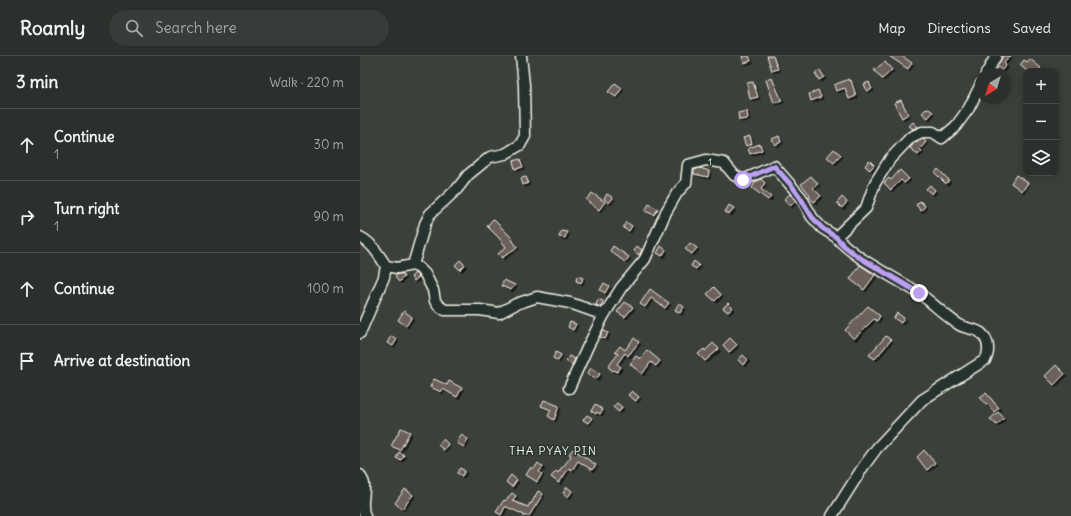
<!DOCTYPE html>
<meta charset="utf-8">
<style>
:root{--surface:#2c302c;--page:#383c38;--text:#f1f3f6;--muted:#a6a9a9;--line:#484b48}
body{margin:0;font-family:Delius,sans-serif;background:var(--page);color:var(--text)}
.controls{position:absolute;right:12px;top:12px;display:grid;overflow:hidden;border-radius:8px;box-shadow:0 2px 10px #0003}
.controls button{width:36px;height:36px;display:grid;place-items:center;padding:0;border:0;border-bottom:1px solid var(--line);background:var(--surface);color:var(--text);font:20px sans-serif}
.compass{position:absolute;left:615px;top:12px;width:36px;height:36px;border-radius:50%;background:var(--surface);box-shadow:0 2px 10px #0003;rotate:218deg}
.stop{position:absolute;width:12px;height:12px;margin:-9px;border:3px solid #bca0f2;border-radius:50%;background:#fff}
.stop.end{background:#bca0f2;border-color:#fff;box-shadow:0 1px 4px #0008}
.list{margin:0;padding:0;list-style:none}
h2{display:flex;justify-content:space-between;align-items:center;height:52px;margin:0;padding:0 16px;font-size:17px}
h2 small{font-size:13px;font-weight:400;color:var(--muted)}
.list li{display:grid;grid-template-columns:26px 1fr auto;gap:12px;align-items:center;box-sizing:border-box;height:72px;padding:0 16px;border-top:1px solid var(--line)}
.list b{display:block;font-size:15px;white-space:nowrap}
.list p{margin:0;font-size:13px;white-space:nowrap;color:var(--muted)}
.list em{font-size:13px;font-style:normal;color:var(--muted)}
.icon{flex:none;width:22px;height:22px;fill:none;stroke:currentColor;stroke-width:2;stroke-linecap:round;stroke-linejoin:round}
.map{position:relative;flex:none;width:711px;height:460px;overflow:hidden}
header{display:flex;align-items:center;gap:24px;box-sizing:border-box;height:56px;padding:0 20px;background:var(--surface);border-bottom:1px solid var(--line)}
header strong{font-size:19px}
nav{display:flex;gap:22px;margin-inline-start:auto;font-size:14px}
.search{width:280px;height:36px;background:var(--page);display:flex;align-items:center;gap:10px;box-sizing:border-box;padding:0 14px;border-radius:22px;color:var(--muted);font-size:15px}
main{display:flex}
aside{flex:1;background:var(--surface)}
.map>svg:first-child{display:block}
.building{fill:#6c605a;stroke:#f4f1e8;filter:url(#shadow)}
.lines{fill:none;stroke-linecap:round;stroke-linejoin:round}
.minor-casing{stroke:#f4f1e8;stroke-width:13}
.minor{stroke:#26332d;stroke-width:10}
.route{stroke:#bca0f2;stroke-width:5}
.labels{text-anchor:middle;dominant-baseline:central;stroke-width:3;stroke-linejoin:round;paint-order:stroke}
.street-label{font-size:10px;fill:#f4f1e8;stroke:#26332d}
.quarter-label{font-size:12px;letter-spacing:1px;fill:#f4f1e8;stroke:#26332d}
</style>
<header>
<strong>Roamly</strong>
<div class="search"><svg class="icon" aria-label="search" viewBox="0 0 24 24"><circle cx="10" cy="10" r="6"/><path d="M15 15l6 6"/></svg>Search here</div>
<nav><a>Map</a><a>Directions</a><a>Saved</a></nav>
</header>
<main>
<aside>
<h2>3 min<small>Walk · 220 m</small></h2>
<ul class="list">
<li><svg class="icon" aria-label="ahead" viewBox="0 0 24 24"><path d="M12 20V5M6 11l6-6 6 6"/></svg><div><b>Continue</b><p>1</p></div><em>30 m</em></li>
<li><svg class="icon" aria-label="right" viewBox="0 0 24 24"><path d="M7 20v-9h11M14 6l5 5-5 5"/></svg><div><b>Turn right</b><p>1</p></div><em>90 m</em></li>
<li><svg class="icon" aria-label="ahead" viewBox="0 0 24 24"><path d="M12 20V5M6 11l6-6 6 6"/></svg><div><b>Continue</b></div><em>100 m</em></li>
<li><svg class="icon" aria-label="arrive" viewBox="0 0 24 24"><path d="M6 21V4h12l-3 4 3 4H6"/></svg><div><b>Arrive at destination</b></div></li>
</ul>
</aside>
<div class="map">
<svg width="711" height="460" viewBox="0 0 711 460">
<defs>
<filter id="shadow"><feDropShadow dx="2" dy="2" stdDeviation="0" flood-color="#0009"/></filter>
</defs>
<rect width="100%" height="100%" fill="#3b403a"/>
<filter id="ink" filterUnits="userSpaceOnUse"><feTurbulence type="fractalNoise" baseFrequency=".025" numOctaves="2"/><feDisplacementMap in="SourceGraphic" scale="8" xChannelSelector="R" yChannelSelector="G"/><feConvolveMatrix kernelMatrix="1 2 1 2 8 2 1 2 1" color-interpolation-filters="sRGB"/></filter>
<g filter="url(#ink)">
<path class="building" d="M 382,0 L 389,0 L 391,5 L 384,7 Z
M 407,0 L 413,0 L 418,13 L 412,15 Z
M 529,0 L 542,0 L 552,7 L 548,13 Z
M 643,0 L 651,0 L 644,7 L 646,9 L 642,14 L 637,11 Z
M 670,3 L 681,12 L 678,15 L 667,15 L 660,9 L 664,4 L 667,6 Z
M 525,6 L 532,14 L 522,23 L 514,14 Z
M 460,14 L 464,21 L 459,24 L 455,17 Z
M 412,22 L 422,45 L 414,47 L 406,24 Z
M 489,23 L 490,25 L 491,24 L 496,40 L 489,43 L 485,32 L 476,35 L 474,29 Z
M 393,26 L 398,41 L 390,43 L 387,27 Z
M 509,26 L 512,33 L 507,35 L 504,28 Z
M 255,27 L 262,32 L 256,41 L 248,36 Z
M 458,34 L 461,41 L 451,45 L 449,38 Z
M 541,44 L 548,58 L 542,62 L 534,47 Z
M 567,52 L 573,56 L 568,62 L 562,57 Z
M 387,55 L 388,63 L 379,64 L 378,57 Z
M 553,66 L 558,71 L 553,73 L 549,70 Z
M 390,80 L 392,88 L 386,90 L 383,82 Z
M 419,80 L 421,86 L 415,89 L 412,83 Z
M 563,83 L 566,86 L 560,93 L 562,95 L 558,99 L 550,92 L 555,86 Z
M 400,88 L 402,94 L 390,98 L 388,92 Z
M 474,93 L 481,99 L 474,107 L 467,101 Z
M 160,103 L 163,111 L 155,113 L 153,105 Z
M 509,104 L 514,109 L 510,114 L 505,110 Z
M 340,112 L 349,115 L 348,121 L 334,118 L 334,114 Z
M 578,113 L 589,124 L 587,127 L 585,127 L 575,117 Z
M 540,114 L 549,123 L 544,127 L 541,124 L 531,134 L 524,127 L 529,122 L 531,124 Z
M 656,119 L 668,127 L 662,135 L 651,127 Z
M 451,120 L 458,128 L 453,132 L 461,140 L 454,146 L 449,141 L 450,139 L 441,128 Z
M 166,121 L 168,127 L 163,129 L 161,122 Z
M 401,123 L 405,127 L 401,133 L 411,141 L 408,144 L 392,132 L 395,126 Z
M 570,129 L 575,134 L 572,138 L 566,133 Z
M 232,137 L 245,146 L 239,154 L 226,144 Z
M 247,138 L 253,142 L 249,147 L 244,143 Z
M 430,138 L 436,145 L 430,150 L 424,143 Z
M 482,141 L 487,146 L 482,152 L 477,147 Z
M 560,145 L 565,150 L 561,155 L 556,149 Z
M 289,148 L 298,153 L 294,159 L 285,155 Z
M 369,149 L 374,152 L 370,158 L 365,156 Z
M 133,163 L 150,180 L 157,191 L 142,202 L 138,198 L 146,191 L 139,182 L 127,170 Z
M 266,166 L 272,170 L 269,175 L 263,172 Z
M 201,175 L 207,176 L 205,182 L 199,181 Z
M 330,187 L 337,192 L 332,198 L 325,193 Z
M 253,190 L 269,201 L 265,206 L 250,195 Z
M 277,190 L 282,194 L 279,199 L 274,195 Z
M 301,190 L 306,194 L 302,200 L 297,197 Z
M 100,204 L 105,209 L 100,214 L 95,209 Z
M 334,205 L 339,209 L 336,213 L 331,210 Z
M 500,209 L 515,219 L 504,234 L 490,223 Z
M 55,217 L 59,221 L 54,225 L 51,221 Z
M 37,218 L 42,218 L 44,221 L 39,226 L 35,221 Z
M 217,220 L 223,222 L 221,227 L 216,225 Z
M 144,224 L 155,229 L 151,234 L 141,230 Z
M 244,227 L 249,230 L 245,237 L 240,234 Z
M 354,231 L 361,239 L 355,245 L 347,238 Z
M 290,233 L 309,247 L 305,252 L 291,242 L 285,251 L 280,248 Z
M 238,243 L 243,245 L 241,251 L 236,249 Z
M 265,246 L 273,251 L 265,261 L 257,256 Z
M 319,247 L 324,251 L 320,257 L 315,254 Z
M 368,247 L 373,252 L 368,256 L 363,252 Z
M 508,250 L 520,260 L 517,265 L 514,263 L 494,283 L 485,274 Z
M 44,255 L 52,261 L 46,270 L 38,264 Z
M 537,257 L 544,262 L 541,267 L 534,262 Z
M 210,266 L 216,268 L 213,274 L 208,271 Z
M 243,274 L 248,277 L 245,283 L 240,281 Z
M 31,280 L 37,283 L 33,290 L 27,287 Z
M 526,280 L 531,284 L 515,303 L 509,299 Z
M 274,282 L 279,286 L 268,300 L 265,297 L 257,308 L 261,311 L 257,316 L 254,314 L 253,315 L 248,311 L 258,298 L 255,296 L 260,290 L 265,294 Z
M 370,282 L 377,289 L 369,296 L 363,289 Z
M 353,287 L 359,293 L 345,305 L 338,298 L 344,293 L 345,295 Z
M 287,294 L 300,305 L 296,310 L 291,306 L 282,318 L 270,308 L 276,300 L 280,303 Z
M 196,296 L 201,299 L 198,305 L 193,302 Z
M 383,299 L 388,304 L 383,309 L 378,304 Z
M 209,300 L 215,303 L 212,309 L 206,305 Z
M 696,309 L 705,318 L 694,329 L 685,320 Z
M 231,312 L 240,318 L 236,323 L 227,318 Z
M 74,323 L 87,329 L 89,325 L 102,332 L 97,341 L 83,333 L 81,336 L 70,331 Z
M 272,335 L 279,341 L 276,345 L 268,339 Z
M 626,337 L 639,352 L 634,356 L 628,348 L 626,349 L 620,341 Z
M 184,344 L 199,350 L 194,364 L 188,360 L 191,354 L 181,350 Z
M 257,347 L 262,351 L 259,356 L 253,351 Z
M 235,348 L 243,354 L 240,358 L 237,356 L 236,358 L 231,355 Z
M 638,356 L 644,362 L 637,369 L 630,363 Z
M 227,359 L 232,362 L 228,367 L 223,364 Z
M 41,372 L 50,376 L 40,394 L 31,390 Z
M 101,379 L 108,383 L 104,391 L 97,387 Z
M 83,383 L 88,388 L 84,394 L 78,389 Z
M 213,393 L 236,409 L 232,414 L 218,405 L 212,414 L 209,412 L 199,427 L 191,421 L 196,415 L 198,417 L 202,411 L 203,411 L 211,400 L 209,398 Z
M 564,394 L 575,407 L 567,414 L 557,401 Z
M 39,396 L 44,399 L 41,404 L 36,402 Z
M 178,407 L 183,411 L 179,416 L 182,418 L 177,426 L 166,419 L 171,411 L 174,413 Z
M 100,412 L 105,415 L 102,420 L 97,417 Z
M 151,419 L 157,424 L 152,431 L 146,426 Z
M 207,431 L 212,435 L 208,441 L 203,437 Z
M 45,433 L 53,439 L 42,453 L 35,447 Z
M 178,435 L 183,438 L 169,460 L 163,460 L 164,459 L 147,451 L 145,451 L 141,459 L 136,456 L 144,444 L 145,445 L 152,437 L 156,440 L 152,445 L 168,451 L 170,447 L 171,448 Z"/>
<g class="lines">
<g class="minor-casing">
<path id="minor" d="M 626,18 L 636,0
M 0,181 C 12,187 19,199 26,210 L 24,221 L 0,277
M 53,209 L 65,168 L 70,158 L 97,133 L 108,119 L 130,101 L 145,98 L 160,89 L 165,80 L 164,29 L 161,0
M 26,210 L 37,212 L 53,209 L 59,212 L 65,218 L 73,234 L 75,245 L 79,250 L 85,254 L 120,254 L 139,257 L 156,248 L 177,241 L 210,247 L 244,259
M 209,332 L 228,290 L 244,259 L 261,232 L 285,203 L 306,156 L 317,137 L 326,127 L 328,109 L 346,104 L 364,107 L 374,119 L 383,124 L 414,110 L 441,141 L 452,161 L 462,172 L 476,181 L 506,152 L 515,127 L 530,103 L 551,81 L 562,76 L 573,76 L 582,82 L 596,70 L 609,52 L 621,28
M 0,419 C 1,422 4,425 4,428 C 5,439 0,450 5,460
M 472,460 L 503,411 L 517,392 L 562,344 L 625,304 C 630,296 629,284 621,277 C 615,272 604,273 598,268 C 584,259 573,247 560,238 C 532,219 499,206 476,181"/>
</g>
<use href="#minor" class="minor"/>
</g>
</g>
<g class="lines" filter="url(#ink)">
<path class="route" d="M 383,124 L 414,110 L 432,130 L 440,141 L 452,161 L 462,172 L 476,181 L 483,189 L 497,200 L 559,237"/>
</g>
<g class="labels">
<g class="street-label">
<text transform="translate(350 106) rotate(4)">1</text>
</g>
<g class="quarter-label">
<text x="193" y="394">THA PYAY PIN</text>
</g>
</g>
</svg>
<div class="controls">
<button>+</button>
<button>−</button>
<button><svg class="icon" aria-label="layers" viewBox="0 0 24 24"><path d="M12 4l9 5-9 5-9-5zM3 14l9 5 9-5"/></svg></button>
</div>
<svg class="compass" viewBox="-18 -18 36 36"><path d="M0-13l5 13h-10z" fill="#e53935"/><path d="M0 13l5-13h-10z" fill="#a6a9a9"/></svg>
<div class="stop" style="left:383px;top:124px"></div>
<div class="stop end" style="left:559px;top:237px"></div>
</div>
</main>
